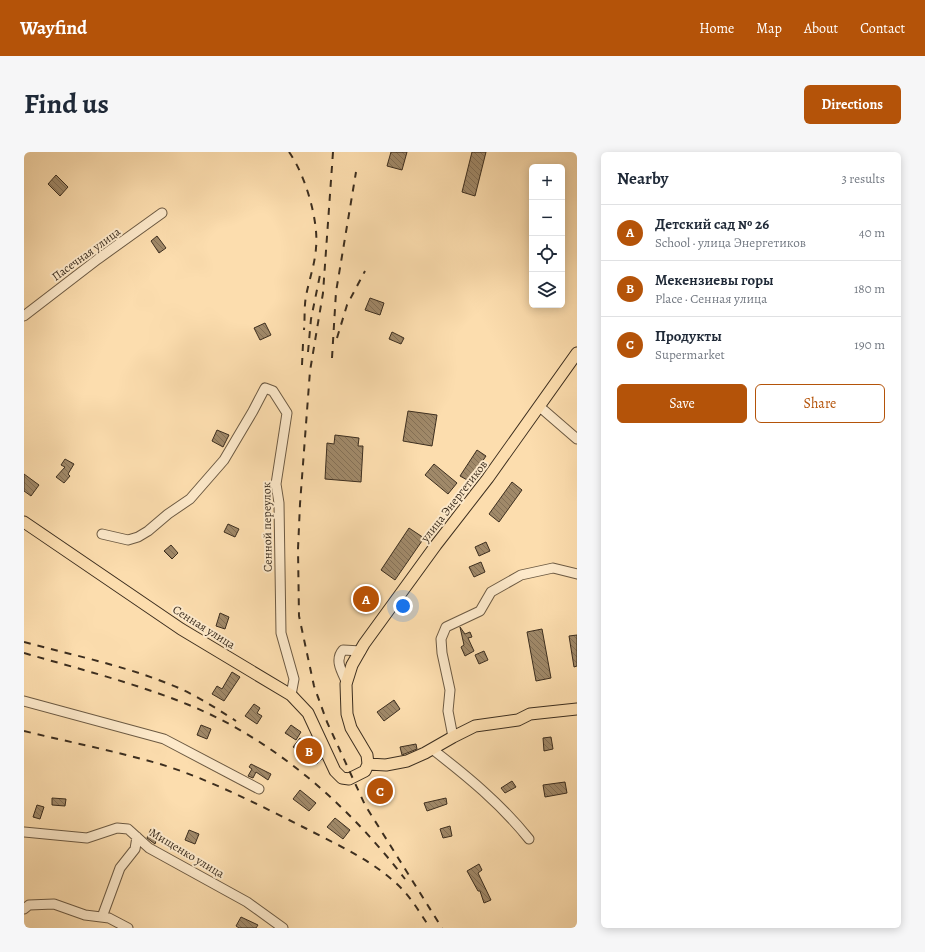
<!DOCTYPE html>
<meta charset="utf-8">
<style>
:root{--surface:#fff;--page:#f6f6f7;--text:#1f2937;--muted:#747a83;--line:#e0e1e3;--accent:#b45309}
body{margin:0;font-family:Alegreya,serif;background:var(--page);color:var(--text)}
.controls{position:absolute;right:12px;top:12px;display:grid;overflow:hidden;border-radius:6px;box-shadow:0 2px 10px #0003}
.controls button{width:36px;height:36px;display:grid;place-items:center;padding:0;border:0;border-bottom:1px solid var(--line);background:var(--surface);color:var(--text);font:20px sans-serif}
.you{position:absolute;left:379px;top:454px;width:14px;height:14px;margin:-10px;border:3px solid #fff;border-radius:50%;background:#1a73e8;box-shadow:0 0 0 6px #1a73e833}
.badge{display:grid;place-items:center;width:26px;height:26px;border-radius:50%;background:var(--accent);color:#fff;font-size:13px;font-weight:700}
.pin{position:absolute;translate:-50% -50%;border:2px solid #fff;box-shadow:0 1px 4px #0006}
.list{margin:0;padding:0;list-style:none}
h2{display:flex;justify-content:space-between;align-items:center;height:52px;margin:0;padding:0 16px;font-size:17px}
h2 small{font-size:13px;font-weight:400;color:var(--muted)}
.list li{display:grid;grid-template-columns:26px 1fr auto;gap:12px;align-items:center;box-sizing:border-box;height:56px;padding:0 16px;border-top:1px solid var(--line)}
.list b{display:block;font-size:15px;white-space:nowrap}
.list p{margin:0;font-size:13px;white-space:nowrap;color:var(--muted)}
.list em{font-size:13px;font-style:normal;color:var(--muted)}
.actions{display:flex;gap:8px;padding:12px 16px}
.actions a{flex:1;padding:9px 0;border:1px solid var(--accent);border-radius:6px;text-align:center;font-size:14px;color:var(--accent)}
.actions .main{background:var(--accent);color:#fff}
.icon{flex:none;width:22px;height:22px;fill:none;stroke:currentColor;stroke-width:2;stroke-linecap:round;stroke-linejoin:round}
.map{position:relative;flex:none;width:553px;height:776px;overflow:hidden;border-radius:6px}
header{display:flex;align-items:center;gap:24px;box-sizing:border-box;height:56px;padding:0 20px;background:var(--accent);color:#fff}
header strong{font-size:19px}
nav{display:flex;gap:22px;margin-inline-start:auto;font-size:14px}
.intro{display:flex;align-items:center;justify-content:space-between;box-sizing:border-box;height:96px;padding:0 24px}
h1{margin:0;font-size:28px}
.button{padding:10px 18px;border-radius:6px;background:var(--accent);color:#fff;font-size:14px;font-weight:700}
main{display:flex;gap:24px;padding:0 24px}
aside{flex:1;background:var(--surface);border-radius:6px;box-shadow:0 2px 10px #0003}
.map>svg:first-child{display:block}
.building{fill:url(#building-back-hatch);stroke:#3c2e1f}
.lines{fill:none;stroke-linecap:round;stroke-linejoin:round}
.minor-casing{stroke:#6c5a43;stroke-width:11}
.major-casing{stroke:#3c2e1f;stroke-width:13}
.minor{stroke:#fde9ca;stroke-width:9}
.major{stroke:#fcddae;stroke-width:11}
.rail{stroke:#3c2e1f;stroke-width:2;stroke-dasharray:7 7;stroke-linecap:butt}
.labels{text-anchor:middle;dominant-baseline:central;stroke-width:4;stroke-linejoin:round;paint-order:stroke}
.street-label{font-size:12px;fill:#3c2e1f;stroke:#fde9ca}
</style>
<header>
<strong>Wayfind</strong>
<nav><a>Home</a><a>Map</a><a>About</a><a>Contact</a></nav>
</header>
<div class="intro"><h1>Find us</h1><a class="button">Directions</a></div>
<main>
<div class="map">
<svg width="553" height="776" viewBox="0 0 553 776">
<defs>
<pattern id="building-back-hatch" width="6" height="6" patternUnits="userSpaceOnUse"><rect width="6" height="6" fill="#a08969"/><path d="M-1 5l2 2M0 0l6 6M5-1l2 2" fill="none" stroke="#847056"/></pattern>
</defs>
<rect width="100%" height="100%" fill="#fcddae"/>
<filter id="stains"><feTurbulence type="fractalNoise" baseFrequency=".005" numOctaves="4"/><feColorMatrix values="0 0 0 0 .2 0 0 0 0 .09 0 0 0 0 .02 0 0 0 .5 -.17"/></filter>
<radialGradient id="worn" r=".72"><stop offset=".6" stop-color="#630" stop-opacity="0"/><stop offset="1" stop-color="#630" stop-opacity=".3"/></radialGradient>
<path class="building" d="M 367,0 L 383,0 L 378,18 L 363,14 Z
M 448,0 L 462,0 L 451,44 L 438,40 Z
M 32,23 L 44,35 L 36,44 L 24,32 Z
M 133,84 L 142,96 L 135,101 L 127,89 Z
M 346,146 L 360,151 L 356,163 L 341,158 Z
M 241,171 L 247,183 L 236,188 L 230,176 Z
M 368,180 L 380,186 L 377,192 L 365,187 Z
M 384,259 L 413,263 L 408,294 L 379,289 Z
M 193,278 L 205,283 L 199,295 L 188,289 Z
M 311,283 L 335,286 L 334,294 L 339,294 L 337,330 L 301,327 L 303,291 L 310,292 Z
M 453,298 L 462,304 L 445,329 L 436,324 Z
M 41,307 L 50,312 L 44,322 L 46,324 L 40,331 L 32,325 L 41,315 L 37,313 Z
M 410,312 L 433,331 L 424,342 L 401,323 Z
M 0,322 L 15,333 L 7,344 L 0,339 Z
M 488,330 L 498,338 L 475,370 L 465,362 Z
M 204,372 L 215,377 L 211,385 L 200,380 Z
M 385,376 L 400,386 L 371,428 L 357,418 Z
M 462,390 L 466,399 L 455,404 L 451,395 Z
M 147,393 L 154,401 L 148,407 L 140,399 Z
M 457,410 L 461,420 L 450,425 L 445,415 Z
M 196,461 L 205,465 L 201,477 L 192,474 Z
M 436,475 L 441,482 L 446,480 L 448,485 L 444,486 L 450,499 L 441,504 L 437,495 L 440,493 Z
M 518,477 L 527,526 L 512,529 L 503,480 Z
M 553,483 L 553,514 L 550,515 L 545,484 Z
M 460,499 L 464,508 L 455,512 L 451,503 Z
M 208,520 L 216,525 L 200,549 L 188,542 L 193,534 L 198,537 Z
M 370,548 L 376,557 L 360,569 L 353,560 Z
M 230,552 L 236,556 L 233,561 L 238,564 L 233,572 L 221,564 Z
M 177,573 L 187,577 L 183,587 L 173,583 Z
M 267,573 L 277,580 L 272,588 L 261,581 Z
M 527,585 L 529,597 L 520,599 L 519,586 Z
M 276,586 L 294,599 L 298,607 L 293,612 L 269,595 Z
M 392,592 L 393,597 L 378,603 L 376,595 Z
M 227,612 L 247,622 L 244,628 L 232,620 L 229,626 L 224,624 L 228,617 L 225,615 Z
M 356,628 L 366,644 L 357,650 L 347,634 Z
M 488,629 L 492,635 L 481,641 L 477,636 Z
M 541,630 L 543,641 L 521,645 L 519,633 Z
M 276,638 L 292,651 L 285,659 L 269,647 Z
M 28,646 L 42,647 L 41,654 L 28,653 Z
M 422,646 L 423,652 L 403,659 L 400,651 Z
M 13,653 L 20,655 L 16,667 L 9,665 Z
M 311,666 L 326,678 L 319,687 L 303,675 Z
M 426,674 L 428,684 L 419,686 L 416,677 Z
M 127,677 L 135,680 L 131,692 L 123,686 Z
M 165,678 L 175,682 L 171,692 L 161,688 Z
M 455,712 L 458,718 L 454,721 L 467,748 L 460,751 L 456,739 L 454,739 L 443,719 Z
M 217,765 L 234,773 L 232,776 L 215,776 L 212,774 Z"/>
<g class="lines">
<g class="minor-casing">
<path id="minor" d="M 0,164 L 74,107 L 138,61
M 516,255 L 553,287
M 78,382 L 104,388 L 114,385 L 124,379 L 144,362 L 166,347 L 200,308 L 229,259 L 241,236 L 249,239 L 263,261 L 252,332 L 255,351 L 257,481 L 270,527 L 267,543
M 323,531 C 318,520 310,508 319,498 L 337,499
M 0,549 L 140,587 L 235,637
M 429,585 L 424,559 L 426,538 L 418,501 L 417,487 L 422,475 L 456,459 L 467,440 L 497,423 L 529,416 L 553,422
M 408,597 C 443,624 477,652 505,687
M 0,680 L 63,686 L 93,676 L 104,677 L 125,696 L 223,750 L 259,776
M 0,757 L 5,753 L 30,752 L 61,763 L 85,766 L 104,776
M 78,765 L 96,716 L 111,697 L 113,685"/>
</g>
<g class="major-casing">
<path id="major" d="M 0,370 L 157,477 L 267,543 L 284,561 L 311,619 L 318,626 L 325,627 L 341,619 L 344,612 L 343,603 L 327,576 L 323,562 L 322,532 L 328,513 L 340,492 L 412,393 L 464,326 L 553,201
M 344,612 L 362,613 L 383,609 L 401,601 L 429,585 L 451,574 L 494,568 L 506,562 L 553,557"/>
</g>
<use href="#minor" class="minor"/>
<use href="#major" class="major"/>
<path class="rail" d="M 265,0 C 281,22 295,69 292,96 C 291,112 285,128 282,144 C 280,155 281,167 280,178
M 309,0 L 299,141 L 286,219 L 276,352 L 274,397 L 275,464 L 290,534 L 303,570 L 341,653 L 418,776
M 313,186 L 323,153 L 341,119
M 284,200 L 287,167 L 296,123
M 308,206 L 312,140 L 332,20
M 278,213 L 279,192
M 0,490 C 48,503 98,513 145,532 C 169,541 190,555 212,569
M 0,501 C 55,517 111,531 165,553 C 251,588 325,654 381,727
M 0,579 C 45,590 91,599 136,612 C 185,627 237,654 283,677 C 314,693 347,708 373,732 C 387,745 396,761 406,776"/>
</g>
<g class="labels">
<g class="street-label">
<text transform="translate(62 102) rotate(-36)">Пасечная улица</text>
<text transform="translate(430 349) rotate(-52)">улица Энергетиков</text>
<text transform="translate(243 375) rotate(-91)">Сенной переулок</text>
<text transform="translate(180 475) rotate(32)">Сенная улица</text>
<text transform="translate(163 701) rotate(31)">Мищенко улица</text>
</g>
</g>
<rect width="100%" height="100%" filter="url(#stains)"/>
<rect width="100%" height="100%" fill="url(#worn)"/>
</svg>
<div class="controls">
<button>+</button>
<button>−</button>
<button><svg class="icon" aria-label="locate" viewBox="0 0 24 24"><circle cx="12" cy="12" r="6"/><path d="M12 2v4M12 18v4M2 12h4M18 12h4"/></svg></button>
<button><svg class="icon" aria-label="layers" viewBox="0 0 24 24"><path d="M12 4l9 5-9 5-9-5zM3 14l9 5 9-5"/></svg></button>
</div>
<div class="you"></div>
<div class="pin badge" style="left:342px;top:447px">A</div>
<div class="pin badge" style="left:285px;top:599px">B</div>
<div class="pin badge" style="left:356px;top:639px">C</div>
</div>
<aside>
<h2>Nearby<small>3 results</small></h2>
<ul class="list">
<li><span class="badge">A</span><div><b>Детский сад № 26</b><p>School · улица Энергетиков</p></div><em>40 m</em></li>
<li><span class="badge">B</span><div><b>Мекензиевы горы</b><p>Place · Сенная улица</p></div><em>180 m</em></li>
<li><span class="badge">C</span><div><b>Продукты</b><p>Supermarket</p></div><em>190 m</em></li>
</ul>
<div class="actions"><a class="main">Save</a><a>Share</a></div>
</aside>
</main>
